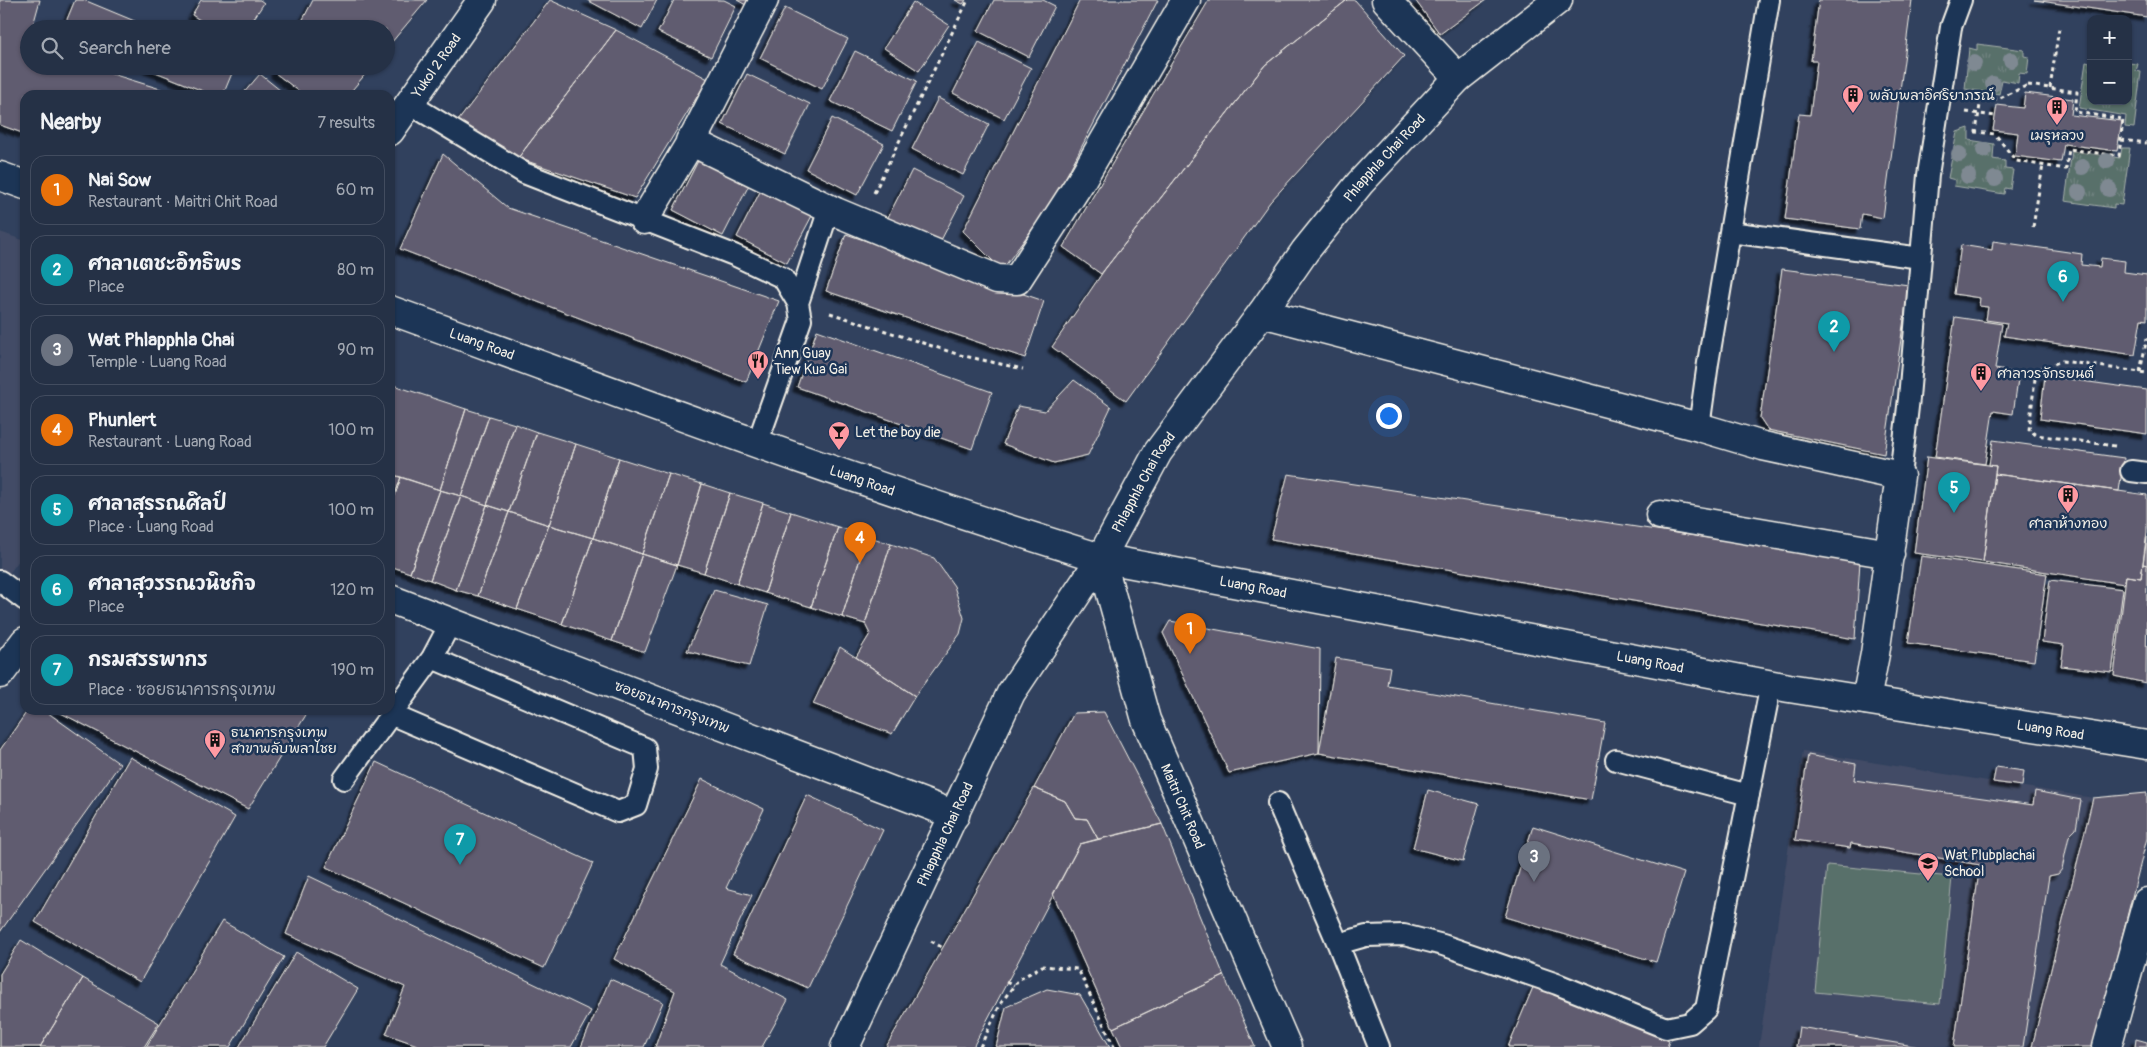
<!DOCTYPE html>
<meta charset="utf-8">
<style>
:root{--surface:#253146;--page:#313d51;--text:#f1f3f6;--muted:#a3a9b3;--line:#424c5f;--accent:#8c9099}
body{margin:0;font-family:Pangolin,"Playpen Sans Thai",sans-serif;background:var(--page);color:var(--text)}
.controls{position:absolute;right:15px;top:15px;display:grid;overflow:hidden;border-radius:10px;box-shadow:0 1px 4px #0004}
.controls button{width:45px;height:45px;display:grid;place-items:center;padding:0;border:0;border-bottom:1px solid var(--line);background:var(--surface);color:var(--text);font:25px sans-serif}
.you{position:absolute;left:1388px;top:415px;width:18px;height:18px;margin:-12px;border:4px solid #fff;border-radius:50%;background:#1a73e8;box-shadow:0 0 0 8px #1a73e833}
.badge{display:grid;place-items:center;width:32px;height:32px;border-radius:50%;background:var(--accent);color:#fff;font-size:16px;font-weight:700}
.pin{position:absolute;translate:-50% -41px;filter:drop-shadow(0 1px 2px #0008)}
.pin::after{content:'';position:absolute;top:26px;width:18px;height:15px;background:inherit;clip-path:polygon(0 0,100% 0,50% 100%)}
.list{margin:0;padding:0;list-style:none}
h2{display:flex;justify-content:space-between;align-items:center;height:65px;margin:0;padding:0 20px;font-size:21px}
h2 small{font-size:16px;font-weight:400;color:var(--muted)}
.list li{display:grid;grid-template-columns:32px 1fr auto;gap:15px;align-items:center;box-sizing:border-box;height:70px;margin:0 10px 10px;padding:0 10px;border:1px solid var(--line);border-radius:15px}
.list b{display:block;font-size:19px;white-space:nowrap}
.list p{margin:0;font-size:16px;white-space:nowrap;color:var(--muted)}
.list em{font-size:16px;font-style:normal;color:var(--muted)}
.icon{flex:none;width:28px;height:28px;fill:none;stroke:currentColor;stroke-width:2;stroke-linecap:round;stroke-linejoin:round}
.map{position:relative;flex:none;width:2147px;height:1047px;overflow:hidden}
.search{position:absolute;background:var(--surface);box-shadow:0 1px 4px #0004;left:20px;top:20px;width:375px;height:55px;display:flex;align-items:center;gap:12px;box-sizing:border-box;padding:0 18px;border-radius:28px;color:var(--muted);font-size:19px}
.panel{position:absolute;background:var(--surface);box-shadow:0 1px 4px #0004;left:20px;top:90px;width:375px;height:625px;border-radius:15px}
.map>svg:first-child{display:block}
.built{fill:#434c66}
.grass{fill:url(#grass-tufts);stroke:#a6b0aa}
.pitch{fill:#596f6b;stroke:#a6b0aa}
.building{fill:#615c6f;stroke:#f4f1e8;filter:url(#shadow)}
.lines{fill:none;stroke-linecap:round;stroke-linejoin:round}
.service-casing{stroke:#f4f1e8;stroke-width:24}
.minor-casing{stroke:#f4f1e8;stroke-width:31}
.tertiary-casing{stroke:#f4f1e8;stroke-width:31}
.path{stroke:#f4f1e8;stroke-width:3;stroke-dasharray:4 4;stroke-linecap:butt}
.service{stroke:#1d3557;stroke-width:20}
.minor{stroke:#1d3557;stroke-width:28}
.tertiary{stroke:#1d3557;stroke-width:28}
.tree{fill:#7f8992}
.labels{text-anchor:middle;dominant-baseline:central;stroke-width:5;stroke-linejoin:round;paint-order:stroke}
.street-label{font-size:14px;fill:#f4f1e8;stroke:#1d3557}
.poi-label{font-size:14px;fill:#f4f1e8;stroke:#1d3557;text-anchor:start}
</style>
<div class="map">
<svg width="2147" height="1047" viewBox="0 0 2147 1047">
<defs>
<pattern id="grass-tufts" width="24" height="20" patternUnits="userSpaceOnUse" patternTransform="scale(1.25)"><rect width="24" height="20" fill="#596f6b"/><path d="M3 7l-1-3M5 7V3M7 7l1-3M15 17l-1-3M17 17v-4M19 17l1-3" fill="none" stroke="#718480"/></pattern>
<filter id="shadow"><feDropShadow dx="-4.5" dy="4.5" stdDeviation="1" flood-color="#0009"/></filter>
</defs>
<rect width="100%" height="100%" fill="#31415e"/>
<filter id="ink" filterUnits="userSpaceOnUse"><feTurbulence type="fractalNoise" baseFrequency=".02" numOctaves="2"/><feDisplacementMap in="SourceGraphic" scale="10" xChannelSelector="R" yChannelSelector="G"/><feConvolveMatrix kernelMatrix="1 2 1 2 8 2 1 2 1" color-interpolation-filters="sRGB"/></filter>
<g filter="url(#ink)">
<path class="built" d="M 0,232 L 25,241 L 25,552 L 0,586 Z
M 1803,751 L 2093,798 L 2032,1047 L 1759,1046 Z"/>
<path class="grass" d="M 1977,44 L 2024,50 L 2024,56 L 2029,57 L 2027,74 L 2019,73 L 2018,83 L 2002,80 L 1999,94 L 1965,89 L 1969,48 L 1977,50 Z
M 2091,58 L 2091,101 L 2128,101 L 2128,63 L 2138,64 L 2136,71 L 2141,72 L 2134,128 L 2125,127 L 2126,116 L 2079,108 L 2086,62 L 2090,63 Z
M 1969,128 L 1969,140 L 1994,144 L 1993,159 L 2005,161 L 2005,169 L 2013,170 L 2010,189 L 2005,188 L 2004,194 L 1954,186 L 1955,180 L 1948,178 L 1957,132 Z
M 2122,148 L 2130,148 L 2122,205 L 2114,204 L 2114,208 L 2065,201 L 2072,151 L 2120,158 Z"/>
<path class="pitch" d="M 1827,865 L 1952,877 L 1940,1004 L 1815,992 Z"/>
<path class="building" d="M 0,0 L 40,0 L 32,29 L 29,29 L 26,48 L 29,49 L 29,66 L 86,66 L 180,95 L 25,95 L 25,134 L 0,125 Z
M 75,0 L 84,0 L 149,27 L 148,29 L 63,29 Z
M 201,0 L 260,0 L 264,3 L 247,29 L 214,29 L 192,15 Z
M 313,0 L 427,0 L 386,49 L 386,29 L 298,29 Z
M 550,0 L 616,30 L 518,158 L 458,121 Z
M 587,0 L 657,0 L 642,29 Z
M 674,0 L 724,0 L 736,6 L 711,57 L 658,32 Z
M 737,0 L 748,0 L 746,5 Z
M 955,0 L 966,0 L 963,4 Z
M 994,0 L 1043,0 L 1055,6 L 1029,57 L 978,31 Z
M 1080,0 L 1158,0 L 1055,198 L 1002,270 L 963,231 Z
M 1209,0 L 1347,0 L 1265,65 L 1101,274 L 1063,247 Z
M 1347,0 L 1355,0 L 1404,56 L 1270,202 L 1126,401 L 1052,347 L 1105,269 L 1265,65 Z
M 1415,0 L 1486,0 L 1440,34 Z
M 1819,0 L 1912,0 L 1883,218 L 1862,214 L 1860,229 L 1785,219 L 1799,114 L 1810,115 L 1817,61 L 1811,61 Z
M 2034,0 L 2147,0 L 2147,17 Z
M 913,2 L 949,25 L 919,71 L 884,48 Z
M 785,8 L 848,39 L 822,89 L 760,58 Z
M 616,30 L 708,79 L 635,198 L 518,158 Z
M 979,42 L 1031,68 L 1004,119 L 953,93 Z
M 855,51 L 917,81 L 892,131 L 830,101 Z
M 149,66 L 235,66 L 223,95 L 213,95 L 148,69 Z
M 278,66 L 372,66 L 348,95 L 304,95 L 275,73 Z
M 260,74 L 286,95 L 242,95 Z
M 747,74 L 810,104 L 785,154 L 722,124 Z
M 2025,93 L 2073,99 L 2071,115 L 2122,121 L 2117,151 L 2064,144 L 2061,162 L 2015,156 L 2018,133 L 1993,130 L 1997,105 L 2023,108 Z
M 938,98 L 989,124 L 963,175 L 912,149 Z
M 832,118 L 884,144 L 857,195 L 806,169 Z
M 443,154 L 508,208 L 779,301 L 746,382 L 400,249 Z
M 699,159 L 749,185 L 723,236 L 673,210 Z
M 912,170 L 964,196 L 938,246 L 886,221 Z
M 763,186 L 814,212 L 787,263 L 737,237 Z
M 846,234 L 1044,301 L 1025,358 L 826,291 Z
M 1993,241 L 2082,254 L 2081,265 L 2100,267 L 2101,258 L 2125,261 L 2124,272 L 2147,275 L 2147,320 L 2141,319 L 2135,355 L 2004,336 L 2007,323 L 1986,320 L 1988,307 L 1979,306 L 1980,298 L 1954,294 L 1961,245 L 1992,250 Z
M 1782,269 L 1909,285 L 1884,454 L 1768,430 L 1760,418 Z
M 1955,317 L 2002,324 L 1995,369 L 2019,373 L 2013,414 L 1993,411 L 1985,464 L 1935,457 Z
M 817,330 L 992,392 L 972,449 L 797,387 Z
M 2045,376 L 2147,390 L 2147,434 L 2040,419 Z
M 1074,380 L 1111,407 L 1088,455 L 1054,463 L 1003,444 L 1018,406 L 1045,411 Z
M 390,384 L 466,409 L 440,490 L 390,474 Z
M 466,409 L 489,416 L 461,496 L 440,490 Z
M 489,416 L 515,424 L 487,505 L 461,496 Z
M 515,424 L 537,432 L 509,512 L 487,505 Z
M 537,432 L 576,444 L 549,525 L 509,512 Z
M 1993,440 L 2124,458 L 2119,491 L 1995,474 L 1996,466 L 1989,465 Z
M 576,444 L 619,458 L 593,538 L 549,525 Z
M 1927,457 L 1996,466 L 1983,562 L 1914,553 Z
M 619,458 L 669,474 L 642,554 L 593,538 Z
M 390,474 L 401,477 L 390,510 Z
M 669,474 L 702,484 L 677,565 L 642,554 Z
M 1288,474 L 1860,561 L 1855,639 L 1271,539 Z
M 1995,474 L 2147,495 L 2147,532 L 2141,578 L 2126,576 L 2124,584 L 1983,562 Z
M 401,477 L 440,490 L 410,573 L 390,566 L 390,510 Z
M 702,484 L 730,493 L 704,573 L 677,565 Z
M 440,490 L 461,496 L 430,580 L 410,573 Z
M 730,493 L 763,503 L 737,584 L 704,573 Z
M 461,496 L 487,505 L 456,590 L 430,580 Z
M 763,503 L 791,512 L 765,593 L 737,584 Z
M 487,505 L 509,512 L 478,596 L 456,590 Z
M 509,512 L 549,525 L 517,609 L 478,596 Z
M 791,512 L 838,527 L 811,607 L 765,593 Z
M 549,525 L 593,538 L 562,624 L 517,609 Z
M 838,527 L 867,536 L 842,617 L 811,607 Z
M 867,536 L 891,544 L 865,624 L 842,617 Z
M 2147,537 L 2147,565 L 2143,564 Z
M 593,538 L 642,554 L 612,641 L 562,624 Z
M 891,544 L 934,558 L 954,586 L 964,618 L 960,634 L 915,696 L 856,657 L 870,634 L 865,624 Z
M 642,554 L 677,565 L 645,652 L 612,641 Z
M 1921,556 L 2047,574 L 2034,661 L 1908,643 Z
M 2143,564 L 2147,565 L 2146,683 L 2114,676 L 2126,576 L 2141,578 Z
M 2050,580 L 2123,589 L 2112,672 L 2061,666 L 2064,645 L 2042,642 Z
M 714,590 L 768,605 L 749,666 L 687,651 Z
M 1170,621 L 1320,649 L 1319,753 L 1229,773 L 1163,633 Z
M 840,647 L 915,696 L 892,734 L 813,704 Z
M 1336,658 L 1390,667 L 1387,685 L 1605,723 L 1591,800 L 1319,753 Z
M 28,710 L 44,710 L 120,764 L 0,932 L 0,750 Z
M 55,710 L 309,710 L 248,809 Z
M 1104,712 L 1162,824 L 1098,839 L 1087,819 L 1075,818 L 1065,801 L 1034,788 L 1074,713 Z
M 1808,755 L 1856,764 L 1854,780 L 2033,805 L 2035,791 L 2081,800 L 2076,829 L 2069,836 L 2062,869 L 2058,874 L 2049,876 L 2023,1047 L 1954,1047 L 1980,865 L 1851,843 L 1850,848 L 1795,840 Z
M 130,757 L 235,817 L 140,982 L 35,922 Z
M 376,762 L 593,863 L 544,968 L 326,867 Z
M 1996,767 L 2024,771 L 2022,786 L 1993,782 Z
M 702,779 L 764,809 L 726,888 L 752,895 L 720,964 L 788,1000 L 762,1047 L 655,1047 L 675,991 L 614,959 Z
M 1034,788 L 1065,801 L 1075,818 L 1087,819 L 1098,839 L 1080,844 L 973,1047 L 886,1047 Z
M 1428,790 L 1479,804 L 1463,861 L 1413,848 Z
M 2147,793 L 2147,838 L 2094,1047 L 2032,1047 L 2093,798 Z
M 807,795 L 883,830 L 808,988 L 733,954 Z
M 1162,824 L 1224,976 L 1113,1028 L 1053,894 L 1080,844 Z
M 1533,826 L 1684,873 L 1656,962 L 1505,917 Z
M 309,876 L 591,1011 L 571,1047 L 423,1047 L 386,1034 L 405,987 L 286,934 Z
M 222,921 L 284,957 L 230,1047 L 146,1047 Z
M 21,940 L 83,978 L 40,1047 L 0,1047 L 0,974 Z
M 296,952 L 358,989 L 323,1047 L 239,1047 Z
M 1224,976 L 1255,1047 L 1122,1047 L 1113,1028 Z
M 83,978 L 159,1023 L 144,1047 L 40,1047 Z
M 610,979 L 663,1002 L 644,1047 L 581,1047 Z
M 1534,985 L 1669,1041 L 1667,1047 L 1508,1047 Z
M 1047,989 L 1080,995 L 1110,1047 L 996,1047 L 1006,1007 Z
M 1799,1027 L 1920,1047 L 1796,1047 Z
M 2136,1039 L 2147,1042 L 2147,1047 L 2135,1047 Z"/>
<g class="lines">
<g class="service-casing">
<path id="service" d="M 410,104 L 524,173 L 734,255 L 783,278 L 798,303 L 801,320 L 757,444
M 1730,232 L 1921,258
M 798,303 L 829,209
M 1699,427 L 1708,363 L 1769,0
M 2131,471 L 2147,473
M 1900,476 L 1909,398 L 1928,175 L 1951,27 L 1961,0
M 0,581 L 25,600
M 390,714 L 618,812 L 636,805 L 647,769 L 645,748 L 432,658
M 1616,760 L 1749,795
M 344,779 L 432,658 L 451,622
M 1278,803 L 1338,944 L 1366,936 L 1404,935 L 1443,945 L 1557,984 L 1666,1028 L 1690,1023 L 1706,1009 L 1771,684
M 1338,944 L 1379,1047"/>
</g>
<g class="minor-casing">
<path id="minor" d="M 1386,0 L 1458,78
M 690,141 L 836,212 L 997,279 L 1017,280 L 1081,181 L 1186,0
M 644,220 L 695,135 L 764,0
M 1262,313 L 1699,427 L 1763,446 L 1900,476 L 1875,654 L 1866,700
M 1660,515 L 1890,554
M 390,599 L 955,815
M 2107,1047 L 2147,902"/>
</g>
<g class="tertiary-casing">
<g id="tertiary">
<path id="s1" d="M 390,131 L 482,0"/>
<path d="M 0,176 L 25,185"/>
<path id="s2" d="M 390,310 C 626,396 861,485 1101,558 L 1789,688 L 2147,745"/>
<path id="s3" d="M 1101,558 L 1146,720 L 1287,1047"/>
<path d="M 0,674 L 25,641"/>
<path id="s4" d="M 845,1047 L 1011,693 L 1101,558 L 1158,452 L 1262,313 L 1305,251 L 1360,183 L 1458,78 L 1558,0"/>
</g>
</g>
<path class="path" d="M 2028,85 L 2077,92 L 2075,112 L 2123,119 L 2119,156 L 2069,149 L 2066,169 L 2016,161 L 1995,134 L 1976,132 L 1981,98 L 1998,99 Z
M 2050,88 L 2059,28
M 1966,112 L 1995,116
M 2121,140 L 2147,143
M 874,193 L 968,0
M 2033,227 L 2043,165
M 830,313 L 960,355 L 1023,369
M 2140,372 L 2147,338
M 2115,446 L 2036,435 L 2029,430 L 2036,370 L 2062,361 L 2147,373
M 931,941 L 943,948
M 1006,982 L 1014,986
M 980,1047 L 1001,1003 L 1018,980 L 1042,966 L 1078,969 L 1114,1047"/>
<use href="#service" class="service"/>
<use href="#minor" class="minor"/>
<use href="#tertiary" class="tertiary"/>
</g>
<g class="tree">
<circle cx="2011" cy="60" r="8"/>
<circle cx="1974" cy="63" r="8"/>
<circle cx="1993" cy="84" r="8"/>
<circle cx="1984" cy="150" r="8"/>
<circle cx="1959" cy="154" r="8"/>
<circle cx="2107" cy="161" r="8"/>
<circle cx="2082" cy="167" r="8"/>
<circle cx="1968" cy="176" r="8"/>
<circle cx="1995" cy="179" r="8"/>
<circle cx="2109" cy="189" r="8"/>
<circle cx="2079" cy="192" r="8"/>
</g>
</g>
<defs>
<g id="building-pin" transform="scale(1.125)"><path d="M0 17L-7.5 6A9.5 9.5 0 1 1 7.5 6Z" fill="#ff9aa2" stroke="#1d3557"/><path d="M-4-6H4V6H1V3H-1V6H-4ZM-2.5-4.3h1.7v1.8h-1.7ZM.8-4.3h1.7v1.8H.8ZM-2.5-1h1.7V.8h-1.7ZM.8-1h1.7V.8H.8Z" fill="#111"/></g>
<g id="restaurant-pin" transform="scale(1.125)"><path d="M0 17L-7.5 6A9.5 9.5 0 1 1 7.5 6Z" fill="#ff9aa2" stroke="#1d3557"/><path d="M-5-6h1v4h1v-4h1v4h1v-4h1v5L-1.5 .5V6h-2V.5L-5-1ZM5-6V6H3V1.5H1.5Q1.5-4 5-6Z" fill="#111"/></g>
<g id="bar-pin" transform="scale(1.125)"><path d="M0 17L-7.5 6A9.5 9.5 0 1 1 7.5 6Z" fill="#ff9aa2" stroke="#1d3557"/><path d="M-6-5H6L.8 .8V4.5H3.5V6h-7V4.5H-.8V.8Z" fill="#111"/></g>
<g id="school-pin" transform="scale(1.125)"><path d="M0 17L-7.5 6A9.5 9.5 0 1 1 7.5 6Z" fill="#ff9aa2" stroke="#1d3557"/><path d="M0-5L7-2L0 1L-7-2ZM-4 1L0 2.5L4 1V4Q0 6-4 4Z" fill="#111"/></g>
</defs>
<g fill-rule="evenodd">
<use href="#building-pin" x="1853" y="95"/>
<use href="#building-pin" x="2057" y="107"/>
<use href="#restaurant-pin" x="758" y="361"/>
<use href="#building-pin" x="1981" y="373"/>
<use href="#bar-pin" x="839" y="432"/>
<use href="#building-pin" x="2068" y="495"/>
<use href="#building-pin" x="215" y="740"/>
<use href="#school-pin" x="1928" y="863"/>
</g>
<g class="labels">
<g class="street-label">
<text stroke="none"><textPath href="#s1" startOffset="80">Yukol 2 Road</textPath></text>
<text stroke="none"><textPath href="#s4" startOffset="1045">Phlapphla Chai Road</textPath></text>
<text stroke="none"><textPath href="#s2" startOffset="98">Luang Road</textPath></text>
<text stroke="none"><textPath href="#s2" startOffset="502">Luang Road</textPath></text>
<text stroke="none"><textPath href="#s4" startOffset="640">Phlapphla Chai Road</textPath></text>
<text stroke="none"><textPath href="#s2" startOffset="908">Luang Road</textPath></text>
<text stroke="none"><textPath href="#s2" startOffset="1312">Luang Road</textPath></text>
<text transform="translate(672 707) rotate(21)">ซอยธนาคารกรุงเทพ</text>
<text stroke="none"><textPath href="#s2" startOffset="1718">Luang Road</textPath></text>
<text stroke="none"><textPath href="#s3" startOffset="262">Maitri Chit Road</textPath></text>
<text stroke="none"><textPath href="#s4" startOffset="235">Phlapphla Chai Road</textPath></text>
</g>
<g class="poi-label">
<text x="1869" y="95">พลับพลาอิศริยาภรณ์</text>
<text x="2057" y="135" text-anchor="middle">เมรุหลวง</text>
<text x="774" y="353">Ann Guay<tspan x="774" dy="16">Tiew Kua Gai</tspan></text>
<text x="1997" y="373">ศาลาวรจักรยนต์</text>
<text x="855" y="432">Let the boy die</text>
<text x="2068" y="523" text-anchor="middle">ศาลาห้างทอง</text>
<text x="231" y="732">ธนาคารกรุงเทพ<tspan x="231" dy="16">สาขาพลับพลาไชย</tspan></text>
<text x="1944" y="855">Wat Plubplachai<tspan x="1944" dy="16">School</tspan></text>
</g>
</g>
</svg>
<div class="controls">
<button>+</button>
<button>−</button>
</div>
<div class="you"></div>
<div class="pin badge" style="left:1190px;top:654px;background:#e8710a">1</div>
<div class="pin badge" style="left:1834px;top:352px;background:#0f9aa8">2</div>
<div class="pin badge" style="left:1534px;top:882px;background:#6b7280">3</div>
<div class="pin badge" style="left:860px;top:563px;background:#e8710a">4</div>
<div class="pin badge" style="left:1954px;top:513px;background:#0f9aa8">5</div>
<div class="pin badge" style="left:2063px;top:302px;background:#0f9aa8">6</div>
<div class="pin badge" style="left:460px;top:865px;background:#0f9aa8">7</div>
<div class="search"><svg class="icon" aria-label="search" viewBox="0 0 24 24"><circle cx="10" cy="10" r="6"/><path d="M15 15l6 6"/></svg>Search here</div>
<section class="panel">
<h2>Nearby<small>7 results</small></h2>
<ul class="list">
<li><span class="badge" style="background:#e8710a">1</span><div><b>Nai Sow</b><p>Restaurant · Maitri Chit Road</p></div><em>60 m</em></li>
<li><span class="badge" style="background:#0f9aa8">2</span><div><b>ศาลาเตชะอิทธิพร</b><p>Place</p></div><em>80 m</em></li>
<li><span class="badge" style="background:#6b7280">3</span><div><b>Wat Phlapphla Chai</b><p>Temple · Luang Road</p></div><em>90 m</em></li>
<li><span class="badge" style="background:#e8710a">4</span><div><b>Phunlert</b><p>Restaurant · Luang Road</p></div><em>100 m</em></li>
<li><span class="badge" style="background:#0f9aa8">5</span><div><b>ศาลาสุรรณศิลป์</b><p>Place · Luang Road</p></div><em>100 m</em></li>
<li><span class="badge" style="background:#0f9aa8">6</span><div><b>ศาลาสุวรรณวนิชกิจ</b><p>Place</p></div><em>120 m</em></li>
<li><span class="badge" style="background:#0f9aa8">7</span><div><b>กรมสรรพากร</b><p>Place · ซอยธนาคารกรุงเทพ</p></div><em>190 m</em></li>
</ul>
</section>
</div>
